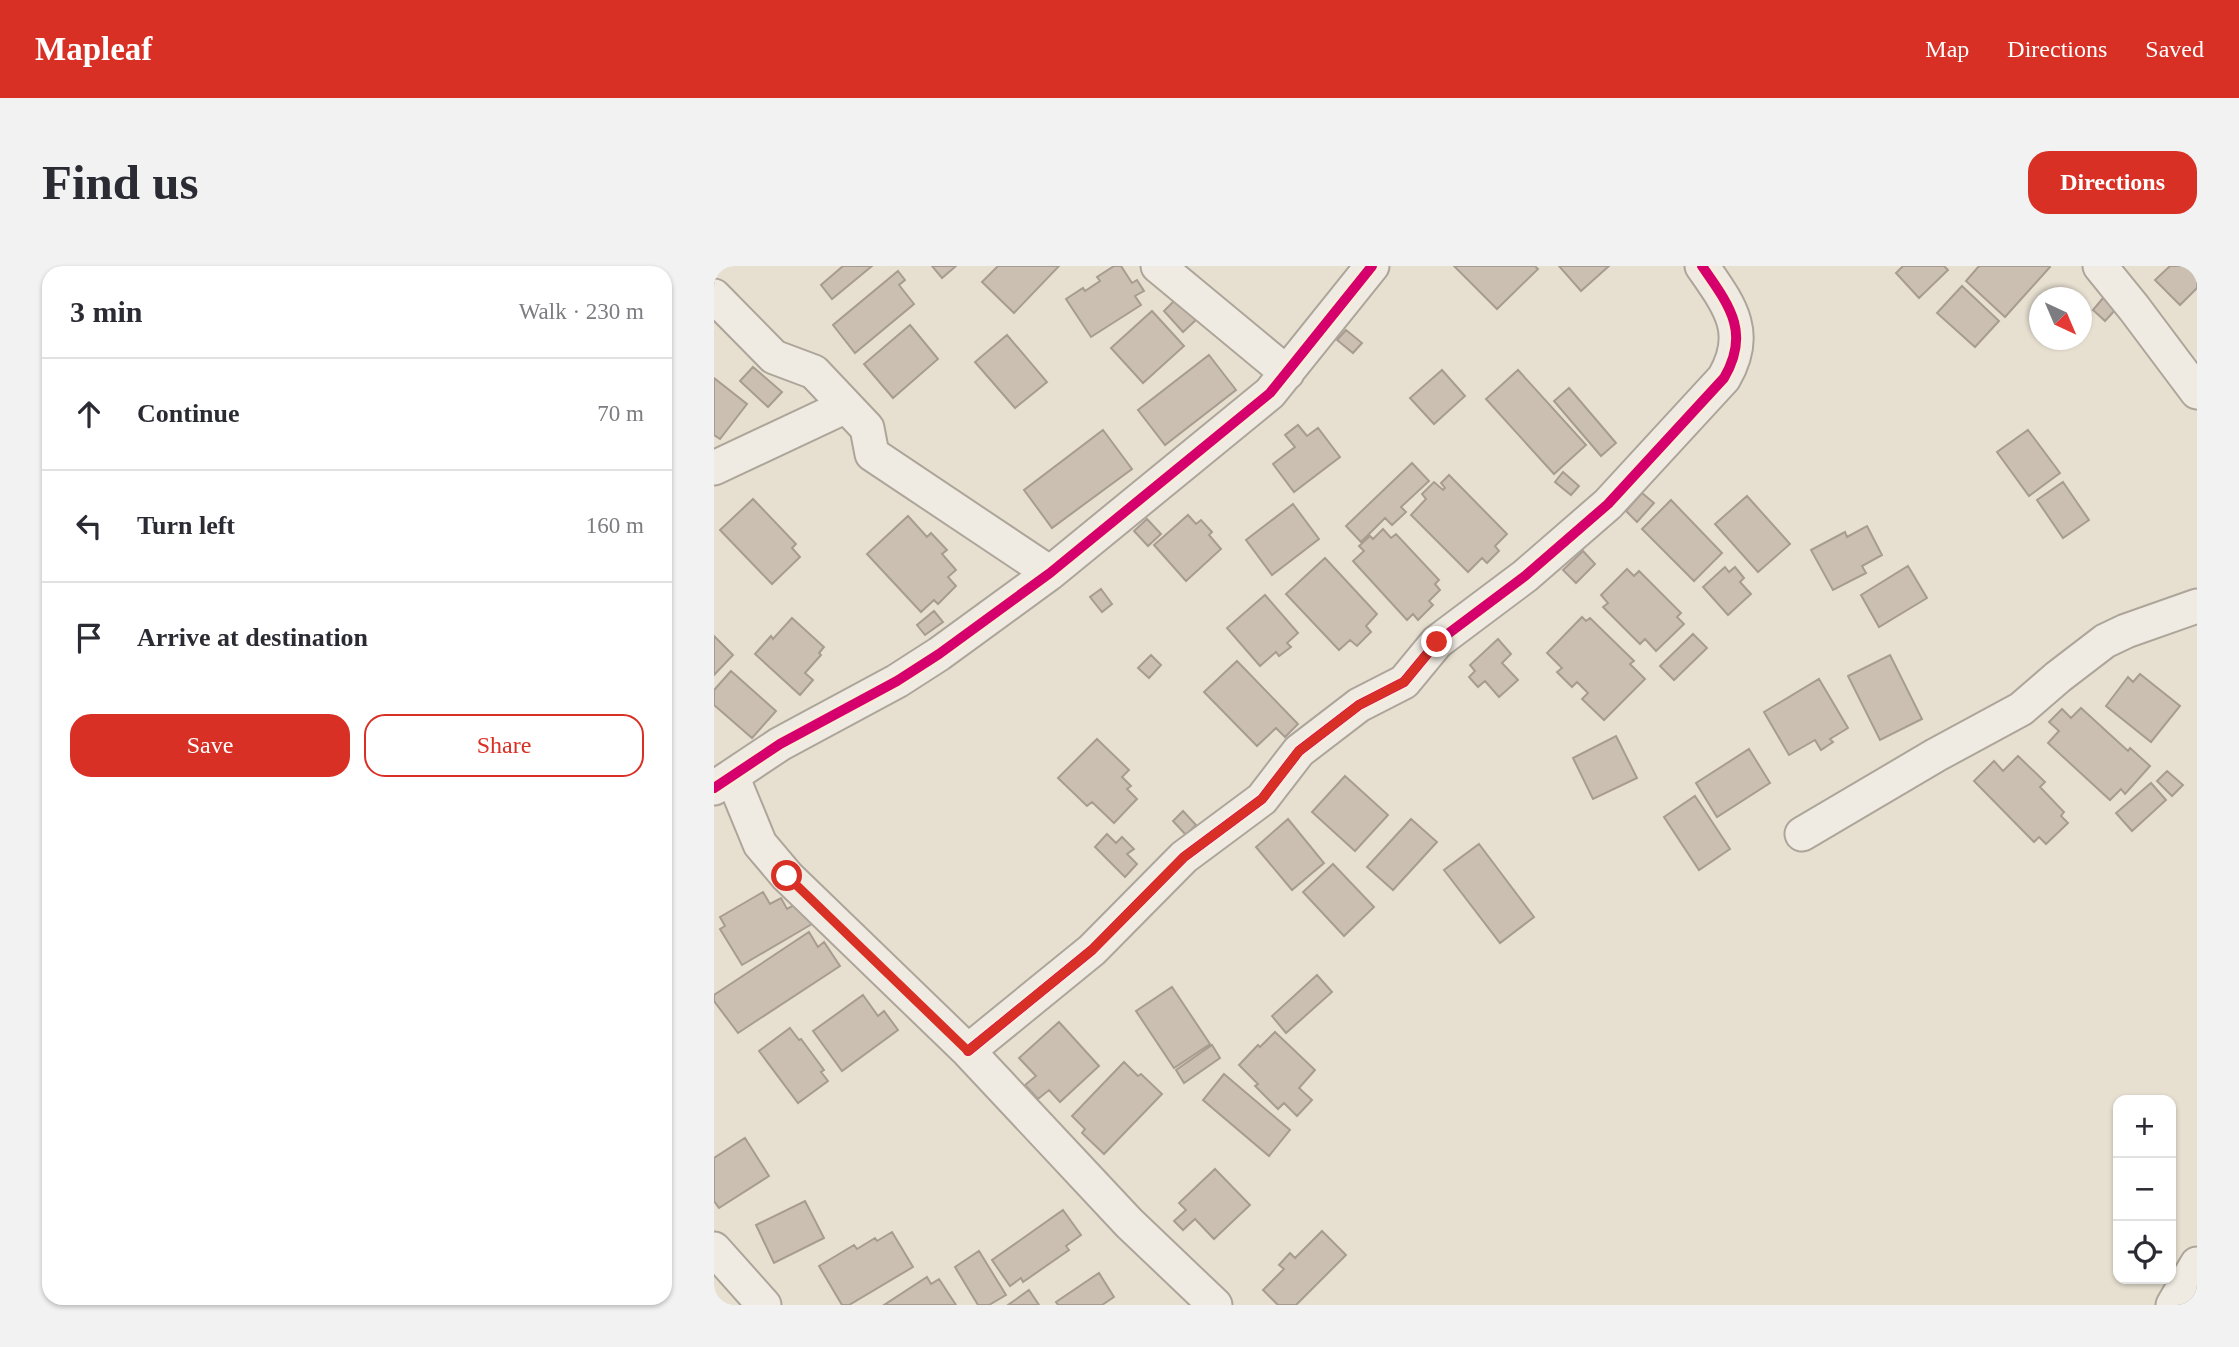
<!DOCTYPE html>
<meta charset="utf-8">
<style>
:root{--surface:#fff;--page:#f2f2f3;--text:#2b2b33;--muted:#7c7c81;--line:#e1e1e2;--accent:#d93025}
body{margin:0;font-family:Georgia,serif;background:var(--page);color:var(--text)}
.controls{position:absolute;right:21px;bottom:21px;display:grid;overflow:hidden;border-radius:14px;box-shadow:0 2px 5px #0004}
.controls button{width:63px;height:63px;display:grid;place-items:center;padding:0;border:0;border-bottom:2px solid var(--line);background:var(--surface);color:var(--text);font:35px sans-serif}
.compass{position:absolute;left:1315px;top:21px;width:63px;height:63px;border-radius:50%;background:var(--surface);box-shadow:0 2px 5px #0004;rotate:136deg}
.stop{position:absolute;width:21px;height:21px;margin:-16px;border:5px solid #d93025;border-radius:50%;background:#fff}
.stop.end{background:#d93025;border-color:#fff;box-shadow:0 2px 7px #0008}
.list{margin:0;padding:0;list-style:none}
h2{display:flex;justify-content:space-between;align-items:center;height:91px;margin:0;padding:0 28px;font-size:30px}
h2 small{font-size:23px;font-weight:400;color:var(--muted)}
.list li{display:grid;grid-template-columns:46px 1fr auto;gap:21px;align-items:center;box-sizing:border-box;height:112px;padding:0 28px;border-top:2px solid var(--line)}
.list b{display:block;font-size:26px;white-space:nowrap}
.list em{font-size:23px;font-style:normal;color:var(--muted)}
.actions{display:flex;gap:14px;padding:21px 28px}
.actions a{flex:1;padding:16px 0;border:2px solid var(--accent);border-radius:21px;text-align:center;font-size:24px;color:var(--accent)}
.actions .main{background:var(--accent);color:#fff}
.icon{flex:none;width:38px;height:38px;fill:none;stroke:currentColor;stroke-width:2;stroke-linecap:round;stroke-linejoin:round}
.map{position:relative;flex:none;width:1483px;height:1039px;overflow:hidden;border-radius:21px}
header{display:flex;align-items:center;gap:42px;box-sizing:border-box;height:98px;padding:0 35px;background:var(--accent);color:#fff}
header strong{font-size:33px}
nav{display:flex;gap:38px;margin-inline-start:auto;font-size:24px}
.intro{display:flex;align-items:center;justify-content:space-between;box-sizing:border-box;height:168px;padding:0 42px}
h1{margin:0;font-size:49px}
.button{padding:18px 32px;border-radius:21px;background:var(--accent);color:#fff;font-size:24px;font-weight:700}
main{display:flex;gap:42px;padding:0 42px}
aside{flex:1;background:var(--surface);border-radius:21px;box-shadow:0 2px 5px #0004}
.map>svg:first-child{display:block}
.building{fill:#cbbfb2;stroke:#a89c90;stroke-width:2}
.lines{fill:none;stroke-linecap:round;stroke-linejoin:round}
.minor-casing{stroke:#ada599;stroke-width:37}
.minor{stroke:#efebe3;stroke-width:33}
.cycleway-casing{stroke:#f7eed8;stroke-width:15}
.cycleway{stroke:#d6006c;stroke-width:10}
.route{stroke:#d93025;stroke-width:9}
</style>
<header>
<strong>Mapleaf</strong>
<nav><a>Map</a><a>Directions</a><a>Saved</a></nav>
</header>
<div class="intro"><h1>Find us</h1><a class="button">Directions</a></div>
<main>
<aside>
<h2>3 min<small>Walk · 230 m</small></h2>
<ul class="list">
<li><svg class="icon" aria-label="ahead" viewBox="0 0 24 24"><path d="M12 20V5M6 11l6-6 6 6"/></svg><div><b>Continue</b></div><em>70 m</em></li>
<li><svg class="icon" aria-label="left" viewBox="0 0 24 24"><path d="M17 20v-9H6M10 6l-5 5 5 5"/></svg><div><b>Turn left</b></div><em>160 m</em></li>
<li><svg class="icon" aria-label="arrive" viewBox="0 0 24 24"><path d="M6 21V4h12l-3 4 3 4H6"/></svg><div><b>Arrive at destination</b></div></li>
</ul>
<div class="actions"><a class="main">Save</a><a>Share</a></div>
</aside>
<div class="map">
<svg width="1483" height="1039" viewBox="0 0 1483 1039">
<rect width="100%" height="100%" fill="#e7e0d1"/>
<path class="building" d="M 129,0 L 158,0 L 118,33 L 107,19 Z
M 218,0 L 242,0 L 228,12 Z
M 284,0 L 345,0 L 300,47 L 268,16 Z
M 400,0 L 407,0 L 418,17 L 423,14 L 430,25 L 421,30 L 427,39 L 377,71 L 352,33 L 369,22 L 371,25 L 386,15 L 383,11 Z
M 740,0 L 821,0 L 824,3 L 783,43 Z
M 845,0 L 895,0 L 867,25 Z
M 1189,0 L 1230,0 L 1234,4 L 1205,32 L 1182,7 Z
M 1265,0 L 1335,0 L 1336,1 L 1291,51 L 1252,15 Z
M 1456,0 L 1483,0 L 1483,22 L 1466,39 L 1441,14 Z
M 184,5 L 191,14 L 185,19 L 200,38 L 141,87 L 119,59 Z
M 1248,20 L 1285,55 L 1261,81 L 1223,47 Z
M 463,32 L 483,53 L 469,66 L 450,45 Z
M 1389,32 L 1402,43 L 1391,55 L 1379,44 Z
M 438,45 L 470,80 L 429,117 L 397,82 Z
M 196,59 L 224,93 L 179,132 L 150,98 Z
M 632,64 L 648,77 L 639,87 L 623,74 Z
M 293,69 L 333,116 L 301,142 L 261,96 Z
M 495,89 L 522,124 L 451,179 L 424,144 Z
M 39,101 L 68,126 L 54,141 L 26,115 Z
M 728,104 L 751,130 L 720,158 L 696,132 Z
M 804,104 L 872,179 L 840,208 L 772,133 Z
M 0,112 L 33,138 L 6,173 L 0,169 Z
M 855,122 L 902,177 L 887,190 L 840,135 Z
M 584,159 L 593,170 L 604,162 L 626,191 L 580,226 L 559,198 L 581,181 L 571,169 Z
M 389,164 L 418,203 L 338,262 L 310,224 Z
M 1314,164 L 1346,207 L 1315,230 L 1283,186 Z
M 698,197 L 715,215 L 687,241 L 692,246 L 678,259 L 671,252 L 647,276 L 632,260 Z
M 849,206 L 865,220 L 857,229 L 841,216 Z
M 735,209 L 793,268 L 781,280 L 785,285 L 773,297 L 768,292 L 754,306 L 697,249 L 712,233 L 708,228 L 720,216 L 729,224 L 731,222 L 727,217 Z
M 1349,216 L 1375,254 L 1349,272 L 1323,234 Z
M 928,227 L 940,237 L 923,256 L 912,245 Z
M 1033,230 L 1076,278 L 1044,306 L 1001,258 Z
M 39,233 L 82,278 L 78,282 L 86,291 L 58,318 L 6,264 Z
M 957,234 L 1008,287 L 980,315 L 928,263 Z
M 579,238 L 605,273 L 558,309 L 532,274 Z
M 474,249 L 482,258 L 487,254 L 498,266 L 495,269 L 507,283 L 472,315 L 440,279 Z
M 194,250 L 213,271 L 217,267 L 233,284 L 228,288 L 242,304 L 234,311 L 242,320 L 224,338 L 220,334 L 207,346 L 153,288 Z
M 433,253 L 447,268 L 434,280 L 420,265 Z
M 1153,260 L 1168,289 L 1148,300 L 1152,307 L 1119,324 L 1097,284 L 1131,266 L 1133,271 Z
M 669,263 L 677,272 L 682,268 L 725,314 L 721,318 L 726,324 L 715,335 L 719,339 L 704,354 L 699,348 L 693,354 L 639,295 L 650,285 L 645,280 L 656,270 L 659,273 Z
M 869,285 L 881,298 L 862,317 L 849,304 Z
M 611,292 L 663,348 L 652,360 L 657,366 L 643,380 L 636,374 L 625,384 L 572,328 Z
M 1194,300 L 1213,332 L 1165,361 L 1147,329 Z
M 1011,301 L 1015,306 L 1021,301 L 1030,312 L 1026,316 L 1037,328 L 1014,349 L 989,321 Z
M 913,303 L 920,310 L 925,305 L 967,347 L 963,351 L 970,358 L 942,385 L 931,373 L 926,378 L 889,341 L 894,337 L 887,329 Z
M 387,323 L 398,338 L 388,346 L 376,331 Z
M 551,329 L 584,367 L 573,377 L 577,381 L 565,390 L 562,386 L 546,400 L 513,362 Z
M 220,345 L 229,356 L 211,369 L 203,359 Z
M 868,351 L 872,355 L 876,352 L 920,395 L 916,398 L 931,413 L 890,454 L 868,433 L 874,427 L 863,416 L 858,421 L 843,406 L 848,402 L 833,387 Z
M 78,352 L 110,381 L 105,387 L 107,389 L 91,407 L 99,414 L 86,429 L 41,388 L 57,370 L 59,373 Z
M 979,368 L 993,382 L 960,414 L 946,400 Z
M 0,370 L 19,389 L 0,409 Z
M 784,373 L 797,388 L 788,397 L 804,414 L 785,431 L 771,415 L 764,421 L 755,411 L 761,405 L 756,399 Z
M 437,389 L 447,399 L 435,412 L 424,402 Z
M 1176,389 L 1208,453 L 1166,474 L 1134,410 Z
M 523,395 L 584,458 L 571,471 L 562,462 L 543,480 L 490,426 Z
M 17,405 L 62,445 L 38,472 L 0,439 L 0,424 Z
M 1426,408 L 1466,440 L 1437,476 L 1392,440 L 1414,411 L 1419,416 Z
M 1105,413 L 1134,462 L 1116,473 L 1119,476 L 1107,484 L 1101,474 L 1075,489 L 1050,446 Z
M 1367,442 L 1414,485 L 1416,482 L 1436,500 L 1411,528 L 1407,523 L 1396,534 L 1334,477 L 1345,465 L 1335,456 L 1348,443 L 1357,452 Z
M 902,470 L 923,512 L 879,533 L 859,492 Z
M 383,473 L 415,504 L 408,511 L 417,520 L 413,523 L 423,533 L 400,557 L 378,536 L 373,540 L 344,512 Z
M 1035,483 L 1056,517 L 1003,551 L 982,517 Z
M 1304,490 L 1331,516 L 1326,521 L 1350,546 L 1347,550 L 1354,557 L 1332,578 L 1325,571 L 1320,576 L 1260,515 L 1280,495 L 1289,505 Z
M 1453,505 L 1469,519 L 1458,530 L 1443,515 Z
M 631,510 L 674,549 L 641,585 L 598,546 Z
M 1437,517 L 1452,534 L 1418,565 L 1402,547 Z
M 981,530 L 1016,583 L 985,604 L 950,551 Z
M 469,545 L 482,559 L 472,569 L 459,555 Z
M 574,553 L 610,597 L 578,624 L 542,581 Z
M 697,553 L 723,576 L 679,624 L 653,601 Z
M 393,568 L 402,577 L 408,571 L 420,583 L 413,588 L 423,598 L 411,611 L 381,581 Z
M 765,578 L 820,651 L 786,677 L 730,604 Z
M 619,598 L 660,641 L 630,670 L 589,626 Z
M 49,626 L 56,638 L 67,632 L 73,643 L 86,636 L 98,658 L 28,699 L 6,663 L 11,660 L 6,651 Z
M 95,666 L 104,681 L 110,676 L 126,700 L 24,767 L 0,735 L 0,729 Z
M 603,709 L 618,726 L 572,767 L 558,750 Z
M 458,721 L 496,778 L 460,802 L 422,745 Z
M 149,729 L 164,750 L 170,745 L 184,764 L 128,805 L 99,765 Z
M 345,756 L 385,800 L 346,836 L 335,824 L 324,833 L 311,819 L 322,810 L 305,792 Z
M 76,762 L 85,774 L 87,773 L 110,804 L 107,806 L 114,815 L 84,837 L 45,785 Z
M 561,766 L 601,804 L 585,822 L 598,834 L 583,850 L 570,837 L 564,843 L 541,820 L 544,818 L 525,799 L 544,779 L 546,781 Z
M 498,779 L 506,792 L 470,817 L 462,804 Z
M 410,796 L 424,810 L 427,808 L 448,828 L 390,888 L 368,867 L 371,863 L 358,850 Z
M 510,808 L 576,864 L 555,890 L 489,834 Z
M 31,872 L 55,910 L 5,942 L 0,935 L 0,892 Z
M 501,903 L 536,939 L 500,973 L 481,953 L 469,964 L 460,955 L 472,944 L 465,937 Z
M 91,935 L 110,972 L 60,997 L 42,959 Z
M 349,944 L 367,969 L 352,980 L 355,984 L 309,1016 L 307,1012 L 296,1020 L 278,994 Z
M 608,965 L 632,989 L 582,1039 L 564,1039 L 549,1024 L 570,1003 L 565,999 L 576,987 L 581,992 Z
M 178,966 L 199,1001 L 135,1039 L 128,1039 L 105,1000 L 140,979 L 143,983 L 161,972 L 163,975 Z
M 265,985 L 292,1029 L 275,1039 L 264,1039 L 241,1001 Z
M 385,1007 L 400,1031 L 388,1039 L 344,1039 L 342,1036 Z
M 213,1011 L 217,1018 L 225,1013 L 242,1039 L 170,1039 Z
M 315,1024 L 325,1039 L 294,1039 Z"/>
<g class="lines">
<g class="minor-casing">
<path id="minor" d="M 444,0 L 573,107
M 1386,0 L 1420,42 L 1483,126
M 0,30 L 60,91 L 100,106 L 153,162 L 158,188 L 336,307
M 0,202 L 132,140
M 18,510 L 46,578 L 73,610 L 254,785 L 415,957 L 501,1039
M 0,522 L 66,478 L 183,415 L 225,388 L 336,307 L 556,127 L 658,0
M 1088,568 L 1222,489 L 1307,443 L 1344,411 L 1391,375 L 1412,365 L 1483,340
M 254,785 L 378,684 L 470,591 L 548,533 L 585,485 L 645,439 L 690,416 L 723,376 L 811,310 L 894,238 L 1010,112 C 1037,66 1015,39 988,0
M 0,983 L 50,1039
M 1459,1039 L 1483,998"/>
</g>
<use href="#minor" class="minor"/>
<g class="cycleway-casing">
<path id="cycleway" d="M 0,522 L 66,478 L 183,415 L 225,388 L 336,307 L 556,127 L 658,0
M 254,785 L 378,684 L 470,591 L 548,533 L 585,485 L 645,439 L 690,416 L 723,376 L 811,310 L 894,238 L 1010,112 C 1037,66 1015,39 988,0"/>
</g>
<use href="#cycleway" class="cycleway"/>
</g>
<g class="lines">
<path class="route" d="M 73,610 L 254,785 L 378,684 L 470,591 L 548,533 L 585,485 L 645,439 L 690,416 L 723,376"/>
</g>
</svg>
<div class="controls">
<button>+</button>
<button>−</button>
<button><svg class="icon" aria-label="locate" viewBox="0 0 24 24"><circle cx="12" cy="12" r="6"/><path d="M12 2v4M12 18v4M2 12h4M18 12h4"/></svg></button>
</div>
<svg class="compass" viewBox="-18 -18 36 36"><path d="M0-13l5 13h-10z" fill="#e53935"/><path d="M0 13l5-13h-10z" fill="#7c7c81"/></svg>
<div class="stop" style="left:73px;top:610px"></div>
<div class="stop end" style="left:723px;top:376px"></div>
</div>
</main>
